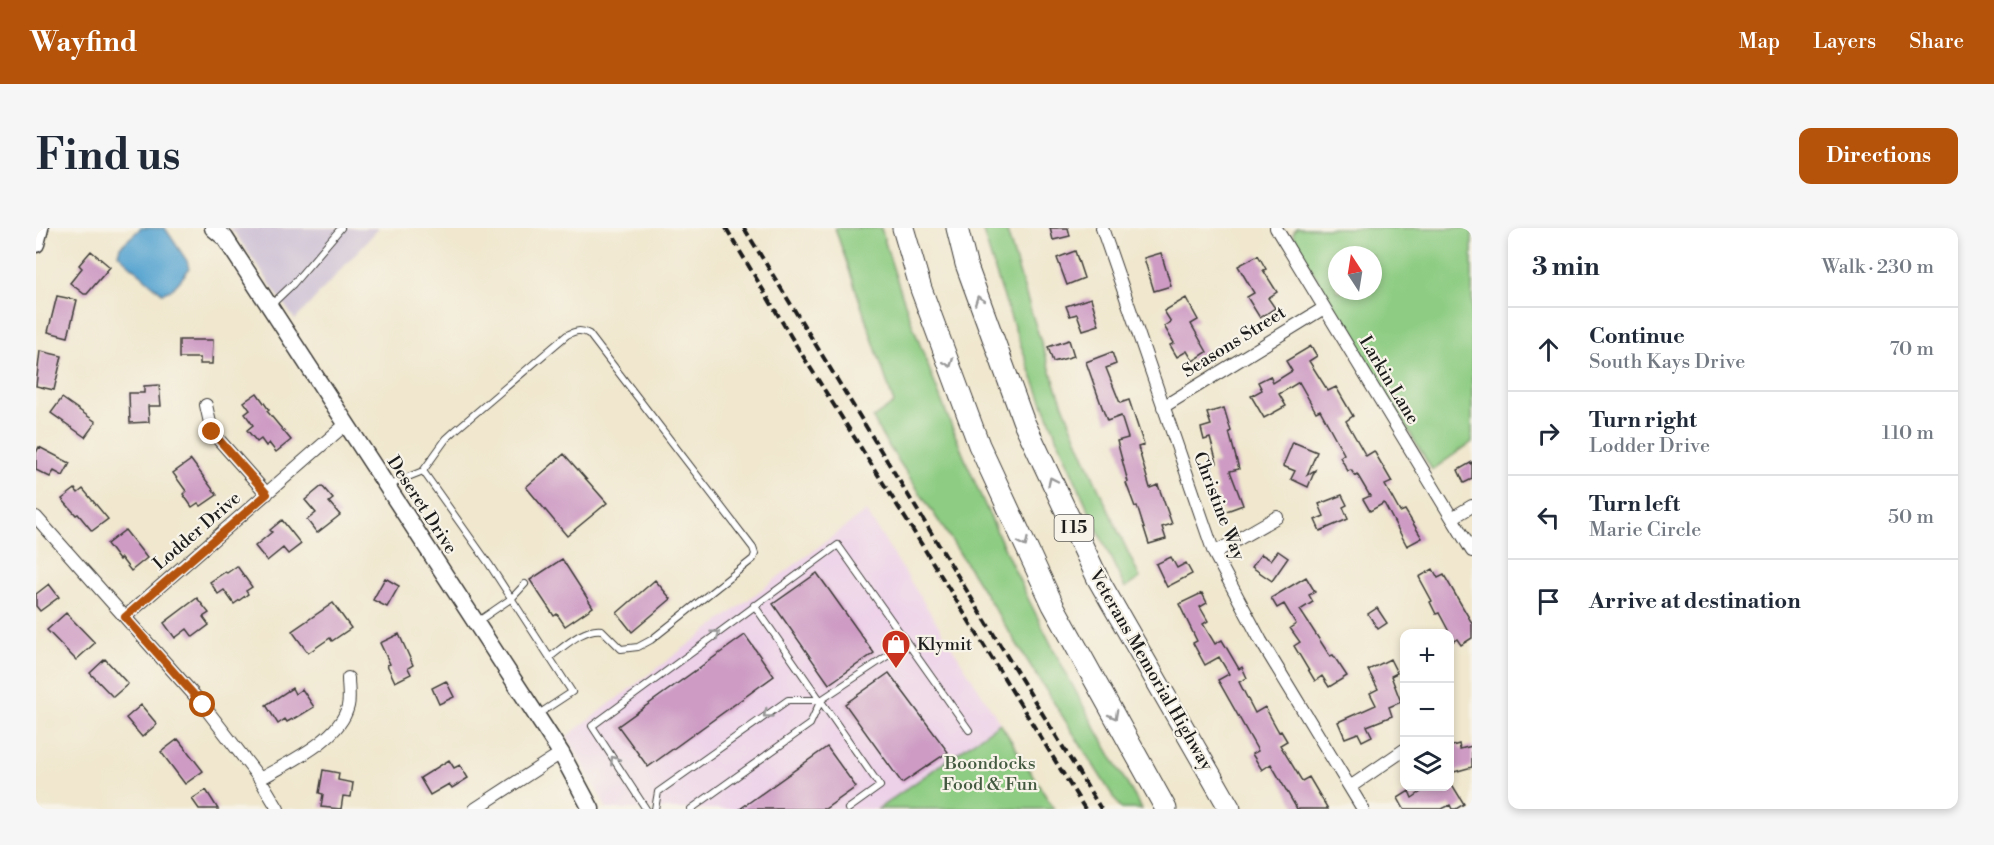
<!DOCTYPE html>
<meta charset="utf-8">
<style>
:root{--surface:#fff;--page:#f6f6f7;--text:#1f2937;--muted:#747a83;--line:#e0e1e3;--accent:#b45309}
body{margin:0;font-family:"Libre Bodoni",serif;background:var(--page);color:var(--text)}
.controls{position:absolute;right:18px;bottom:18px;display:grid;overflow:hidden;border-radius:12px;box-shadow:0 3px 9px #0003}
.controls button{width:54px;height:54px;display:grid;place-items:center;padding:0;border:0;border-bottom:2px solid var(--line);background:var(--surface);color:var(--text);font:30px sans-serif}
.compass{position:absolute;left:1292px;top:18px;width:54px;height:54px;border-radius:50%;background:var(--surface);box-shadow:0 3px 9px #0003;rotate:348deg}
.stop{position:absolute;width:18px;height:18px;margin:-14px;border:4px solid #b45309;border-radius:50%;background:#fff}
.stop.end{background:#b45309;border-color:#fff;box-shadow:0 2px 6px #0008}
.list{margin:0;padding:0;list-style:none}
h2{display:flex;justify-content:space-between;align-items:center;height:78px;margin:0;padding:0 24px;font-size:26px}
h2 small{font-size:20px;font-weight:400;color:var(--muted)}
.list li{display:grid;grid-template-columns:39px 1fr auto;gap:18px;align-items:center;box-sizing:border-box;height:84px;padding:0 24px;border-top:2px solid var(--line)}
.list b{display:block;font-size:22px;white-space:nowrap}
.list p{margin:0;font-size:20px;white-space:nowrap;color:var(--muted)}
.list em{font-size:20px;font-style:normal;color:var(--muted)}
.icon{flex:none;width:33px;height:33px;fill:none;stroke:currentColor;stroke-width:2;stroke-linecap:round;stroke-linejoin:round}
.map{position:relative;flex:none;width:1436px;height:581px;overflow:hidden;border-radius:12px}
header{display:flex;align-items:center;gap:36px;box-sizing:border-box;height:84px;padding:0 30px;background:var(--accent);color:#fff}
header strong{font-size:28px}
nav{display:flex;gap:33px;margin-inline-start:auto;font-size:21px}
.intro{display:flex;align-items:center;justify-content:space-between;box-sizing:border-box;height:144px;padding:0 36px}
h1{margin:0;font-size:42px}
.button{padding:15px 27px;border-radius:12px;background:var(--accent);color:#fff;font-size:21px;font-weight:700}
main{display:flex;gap:36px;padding:0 36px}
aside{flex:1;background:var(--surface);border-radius:12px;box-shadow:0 3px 9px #0003}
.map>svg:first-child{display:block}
.built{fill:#edd1e9}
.industrial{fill:#ccbfd4}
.green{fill:#8dcc82;stroke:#54744f;stroke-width:1.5;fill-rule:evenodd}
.water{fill:#59a5d1;stroke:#3a6076;stroke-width:1.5}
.building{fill:#ce9bc4}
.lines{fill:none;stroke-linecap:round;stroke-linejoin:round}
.lane-casing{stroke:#3c3a37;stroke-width:8}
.street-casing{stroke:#3c3a37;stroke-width:14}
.secondary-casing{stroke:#3c3a37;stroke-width:19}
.highway-casing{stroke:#3c3a37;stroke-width:23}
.lane{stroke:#fff;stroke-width:6}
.street{stroke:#fff;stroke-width:12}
.secondary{stroke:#fff;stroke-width:16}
.highway{stroke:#fff;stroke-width:21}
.rail{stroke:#1c1c1c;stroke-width:4;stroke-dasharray:9 4.5;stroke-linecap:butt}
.oneway{stroke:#999}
.route{stroke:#b45309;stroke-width:8}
.labels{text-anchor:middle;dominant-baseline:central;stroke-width:4.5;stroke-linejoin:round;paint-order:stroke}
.shield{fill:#f7f3e8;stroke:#5e5c59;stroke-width:1.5}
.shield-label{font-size:16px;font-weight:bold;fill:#1c1c1c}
.street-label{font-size:18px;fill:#1c1c1c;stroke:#f7f3e8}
.poi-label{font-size:18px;fill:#1c1c1c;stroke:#f7f3e8;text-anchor:start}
.park-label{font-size:18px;fill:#445a40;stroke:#f7f3e8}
</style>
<header>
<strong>Wayfind</strong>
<nav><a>Map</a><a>Layers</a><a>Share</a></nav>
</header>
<div class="intro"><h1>Find us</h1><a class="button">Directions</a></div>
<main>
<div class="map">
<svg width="1436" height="581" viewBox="0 0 1436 581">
<rect width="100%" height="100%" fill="#f7f3e8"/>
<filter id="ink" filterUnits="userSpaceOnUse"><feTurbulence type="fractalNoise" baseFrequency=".0167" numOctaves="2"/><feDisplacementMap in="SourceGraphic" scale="12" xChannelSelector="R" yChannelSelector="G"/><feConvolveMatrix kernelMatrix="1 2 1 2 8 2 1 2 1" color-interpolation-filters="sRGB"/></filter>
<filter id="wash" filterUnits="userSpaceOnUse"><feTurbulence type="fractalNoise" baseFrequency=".008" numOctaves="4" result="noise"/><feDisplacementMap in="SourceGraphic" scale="24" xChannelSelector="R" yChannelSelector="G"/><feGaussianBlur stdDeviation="1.35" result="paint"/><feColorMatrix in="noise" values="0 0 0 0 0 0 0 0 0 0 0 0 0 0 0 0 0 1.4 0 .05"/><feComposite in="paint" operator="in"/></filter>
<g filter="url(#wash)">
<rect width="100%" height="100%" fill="#f0e7ce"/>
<path class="built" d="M 830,283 L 964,495 L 842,581 L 571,581 L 531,508 Z"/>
<path class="industrial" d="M 193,0 L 343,0 L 259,92 L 199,5 Z"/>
<path class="green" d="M 799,0 L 845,0 C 859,51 878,101 897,151 C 954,300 1024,444 1106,581 L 1085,581 L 914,310 L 846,208 L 837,190 L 858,175 Z
M 946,0 L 970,0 C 987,59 1005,117 1026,174 C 1049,234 1077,292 1104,350 L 1089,360 C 1033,244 982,124 946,0 Z
M 1260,0 L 1436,0 L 1436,214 L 1396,242 L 1261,17 L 1257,5 ZM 1301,27 L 1337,27 L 1337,63 L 1301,63 Z
M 964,495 L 1018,581 L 842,581 Z"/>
<path class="water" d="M 105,0 L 129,0 L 151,33 L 153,41 C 145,51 139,62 126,65 L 82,26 L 84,19 Z"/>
<g id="blocks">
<path class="building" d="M 1014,0 L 1032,0 L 1034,8 L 1017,12 Z
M 55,23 L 74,39 L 51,66 L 48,66 L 34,55 L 46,40 L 43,37 Z
M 1039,23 L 1048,50 L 1031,57 L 1021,30 Z
M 1125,25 L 1135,58 L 1118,63 L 1108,30 Z
M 1222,27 L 1230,41 L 1227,42 L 1241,64 L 1232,70 L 1239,80 L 1224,90 L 1211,69 L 1218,65 L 1202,38 Z
M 21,68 L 41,72 L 32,109 L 12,104 Z
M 1055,70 L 1063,97 L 1047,102 L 1041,86 L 1034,88 L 1030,78 Z
M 1150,70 L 1162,92 L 1155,96 L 1171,124 L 1157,133 L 1151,123 L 1141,129 L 1134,117 L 1138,115 L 1128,98 L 1135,94 L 1128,83 Z
M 143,112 L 177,112 L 176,136 L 164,136 L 164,130 L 143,130 Z
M 1033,112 L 1038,128 L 1017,134 L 1012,119 Z
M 1275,118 L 1281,128 L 1273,133 L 1292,163 L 1300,159 L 1317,188 L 1310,193 L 1330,228 L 1338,223 L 1356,254 L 1349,257 L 1364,284 L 1369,282 L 1386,310 L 1371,318 L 1348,275 L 1334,283 L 1327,271 L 1334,268 L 1321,246 L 1319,248 L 1315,242 L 1312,243 L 1304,229 L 1308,226 L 1284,182 L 1280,184 L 1263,154 L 1243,166 L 1250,178 L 1228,190 L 1215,168 L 1226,162 L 1222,154 L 1234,148 L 1237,155 L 1256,143 L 1250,133 Z
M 4,123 L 26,128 L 18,162 L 0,158 Z
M 1076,124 L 1080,136 L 1070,140 L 1084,175 L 1093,172 L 1108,217 L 1102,219 L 1114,260 L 1122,257 L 1136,296 L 1126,299 L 1130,311 L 1113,316 L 1101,278 L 1099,279 L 1090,255 L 1092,254 L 1081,213 L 1092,210 L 1085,188 L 1071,193 L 1050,134 Z
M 123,157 L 125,178 L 112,178 L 113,194 L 94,195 L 93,165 L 108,165 L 108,158 Z
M 221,165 L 233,182 L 231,183 L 255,212 L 240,224 L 233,215 L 230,218 L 225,211 L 221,214 L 211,202 L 217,197 L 209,186 L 214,182 L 208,174 Z
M 26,170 L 60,194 L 49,209 L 15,185 Z
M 1188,180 L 1195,203 L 1193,204 L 1203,241 L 1194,243 L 1207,277 L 1188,284 L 1180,263 L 1182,262 L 1175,236 L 1181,235 L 1174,210 L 1168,212 L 1165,200 L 1175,197 L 1171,185 Z
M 1257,214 L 1281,224 L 1271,247 L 1279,242 L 1272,259 L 1255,251 L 1259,243 L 1247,238 Z
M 3,219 L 34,235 L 27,248 L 18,243 L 14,249 L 0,242 L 0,225 Z
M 528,226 L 571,275 L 531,308 L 490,259 Z
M 155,232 L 181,267 L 165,278 L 162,275 L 156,279 L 147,266 L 150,263 L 137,245 Z
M 1436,234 L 1436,251 L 1428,255 L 1422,242 Z
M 286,258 L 297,271 L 293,274 L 304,287 L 281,305 L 271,292 L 280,285 L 269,272 Z
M 39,261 L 42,265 L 47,261 L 72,291 L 56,303 L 42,286 L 40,287 L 26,271 Z
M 1306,267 L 1311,277 L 1307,279 L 1312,291 L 1284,303 L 1279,292 L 1288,288 L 1283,276 Z
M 246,292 L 265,316 L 252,326 L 247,320 L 231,333 L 219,318 L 236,304 L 234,302 Z
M 89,302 L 111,330 L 95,343 L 85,330 L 83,332 L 71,316 Z
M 1242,323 L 1252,330 L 1236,353 L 1216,339 L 1225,326 L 1235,332 Z
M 1135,329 L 1141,340 L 1150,335 L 1156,346 L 1131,359 L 1120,336 Z
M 526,331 L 557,379 L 529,398 L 521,386 L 518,388 L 494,352 Z
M 201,338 L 216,359 L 210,363 L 212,366 L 198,376 L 188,362 L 182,366 L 174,354 L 189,344 L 191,345 Z
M 1397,341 L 1402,350 L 1408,347 L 1436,395 L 1436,410 L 1425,417 L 1421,411 L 1418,413 L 1403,385 L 1400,386 L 1394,374 L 1396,373 L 1383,349 Z
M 781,345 L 838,425 L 793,456 L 737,376 Z
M 1270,349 L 1279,364 L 1273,367 L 1277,374 L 1264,382 L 1294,428 L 1297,427 L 1311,448 L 1293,459 L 1286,448 L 1279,453 L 1258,418 L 1264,414 L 1254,400 L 1260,396 L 1248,376 L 1241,380 L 1235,370 Z
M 349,350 L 363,358 L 351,379 L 337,372 Z
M 619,352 L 635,371 L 596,404 L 581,385 Z
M 13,356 L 23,369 L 4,383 L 0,378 L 0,366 Z
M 1166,365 L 1171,375 L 1164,379 L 1172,393 L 1167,396 L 1179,416 L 1186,412 L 1203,441 L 1206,439 L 1211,450 L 1203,454 L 1219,485 L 1229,479 L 1243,504 L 1245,503 L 1251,513 L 1244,517 L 1266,553 L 1273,549 L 1292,581 L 1261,581 L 1235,536 L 1226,542 L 1216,526 L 1222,523 L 1182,452 L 1193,446 L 1183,429 L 1169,437 L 1157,415 L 1161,413 L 1143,376 Z
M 161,370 L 173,385 L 167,389 L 173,397 L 157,409 L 151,401 L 139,410 L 128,395 Z
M 297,375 L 315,400 L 296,413 L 294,410 L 272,425 L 256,403 Z
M 1341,380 L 1351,395 L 1342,401 L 1332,386 Z
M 30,385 L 59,415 L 40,432 L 11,402 Z
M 363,406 L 377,437 L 372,440 L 375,446 L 359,454 L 351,437 L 354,436 L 344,415 Z
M 709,407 L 738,448 L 612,539 L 582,498 Z
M 69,431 L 92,456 L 77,469 L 54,445 Z
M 1354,431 L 1361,445 L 1355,448 L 1365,474 L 1353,479 L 1356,488 L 1331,498 L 1336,508 L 1326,513 L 1322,505 L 1309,510 L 1302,494 L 1340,477 L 1334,465 L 1342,461 L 1332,442 Z
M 853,445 L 912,524 L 866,555 L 809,476 Z
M 410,453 L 418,469 L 403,476 L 396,460 Z
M 256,460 L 259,466 L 266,461 L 278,479 L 260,490 L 260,489 L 251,494 L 249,491 L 242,496 L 230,477 Z
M 105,477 L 121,496 L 106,509 L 90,490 Z
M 142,511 L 167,543 L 149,556 L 125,524 Z
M 1423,516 L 1424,521 L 1436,518 L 1436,539 L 1418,544 L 1413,528 L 1413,519 Z
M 791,519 L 820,559 L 789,581 L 704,581 Z
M 413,532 L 418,540 L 424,537 L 432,550 L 416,560 L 413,556 L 394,567 L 384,550 Z
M 287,542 L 303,545 L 302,552 L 317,555 L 315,569 L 307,568 L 305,581 L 285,579 L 287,566 L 283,565 Z
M 1394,558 L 1417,558 L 1428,576 L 1420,581 L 1416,581 L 1414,577 L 1406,581 L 1368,581 L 1362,570 L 1373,563 L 1376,570 Z
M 170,562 L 182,581 L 163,581 L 156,571 Z"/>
</g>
</g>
<g filter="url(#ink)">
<use href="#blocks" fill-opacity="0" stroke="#3c3a37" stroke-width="1.5"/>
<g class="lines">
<g class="lane-casing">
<path id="lane" d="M 234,78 L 257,56 L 305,0
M 387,243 L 410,211 L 421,201 L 531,107 C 539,103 545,101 553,106 L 717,320 L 719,326 L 717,331 L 615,412 L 602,419 L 585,421 L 566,402 C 548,399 528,419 514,429
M 353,260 L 362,253 L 387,243 L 453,336 L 536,464 L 501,487
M 718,377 L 844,558 L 812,581
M 441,394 L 476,370 L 489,356
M 610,581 L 556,498 L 802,317 L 933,502
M 619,581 L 622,564 L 752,472 L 785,472
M 655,581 L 774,496 L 785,472 L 871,415"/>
</g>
<g class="street-casing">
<path id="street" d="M 1066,0 L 1178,325 L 1225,413 L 1327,581
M 1240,0 L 1436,323
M 170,177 L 176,204 L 231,266
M 1127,179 L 1288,80
M 0,289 L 167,477 L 224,551 L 242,581
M 1416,290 L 1436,278
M 1178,325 L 1241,289
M 89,389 L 310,196
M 224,551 C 251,535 304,512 312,478 C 314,470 312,459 312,450
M 1314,559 L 1368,522
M 439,581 L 525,525"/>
</g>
<g class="secondary-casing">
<path id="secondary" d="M 177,0 L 189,10 L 525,525 L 555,581
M 0,16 L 4,0"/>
</g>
<g class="highway-casing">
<path id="highway" d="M 867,0 L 885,61 L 943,217 L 1017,377 L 1130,581
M 921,0 L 930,36 L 987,192 L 1062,351 L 1194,581"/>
</g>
<use href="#lane" class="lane"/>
<use href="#street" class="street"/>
<use href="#secondary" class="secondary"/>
<use href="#highway" class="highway"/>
<path class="rail" d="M 690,0 L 760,117 L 873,296 L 1049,581
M 708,0 L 1065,581"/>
</g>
<defs><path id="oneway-chevron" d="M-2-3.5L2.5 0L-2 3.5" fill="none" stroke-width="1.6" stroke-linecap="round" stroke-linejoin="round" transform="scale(1.5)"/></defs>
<g class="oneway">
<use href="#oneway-chevron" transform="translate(943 72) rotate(-110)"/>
<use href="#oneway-chevron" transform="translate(913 135) rotate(70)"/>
<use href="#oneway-chevron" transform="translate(1016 253) rotate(-115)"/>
<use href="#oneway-chevron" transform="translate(988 315) rotate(65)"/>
<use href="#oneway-chevron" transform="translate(680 406) rotate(-37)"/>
<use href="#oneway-chevron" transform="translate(731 486) rotate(144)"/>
<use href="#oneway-chevron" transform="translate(1078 487) rotate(61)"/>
<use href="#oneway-chevron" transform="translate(578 532) rotate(-123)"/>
</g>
</g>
<g class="lines" filter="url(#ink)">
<path class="route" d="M 167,477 L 89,389 L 231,266 L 176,204"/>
</g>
<defs>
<g id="shop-pin" transform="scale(1.5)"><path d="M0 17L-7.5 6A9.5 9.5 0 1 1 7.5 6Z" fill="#c8321e" stroke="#f7f3e8"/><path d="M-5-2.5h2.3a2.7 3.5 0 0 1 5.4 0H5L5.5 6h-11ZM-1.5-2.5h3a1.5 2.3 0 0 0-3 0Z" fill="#fff"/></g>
</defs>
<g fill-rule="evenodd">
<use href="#shop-pin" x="860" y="416"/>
</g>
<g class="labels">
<rect class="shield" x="1018.5" y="287" width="39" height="26" rx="4.5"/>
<g class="shield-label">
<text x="1038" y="300">I 15</text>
</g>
<g class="street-label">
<text transform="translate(1198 114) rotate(-32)">Seasons Street</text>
<text transform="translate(1353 152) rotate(59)">Larkin Lane</text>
<text transform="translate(386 277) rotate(57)">Deseret Drive</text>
<text transform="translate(1183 278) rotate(69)">Christine Way</text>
<text transform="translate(161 303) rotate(-41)">Lodder Drive</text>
<text transform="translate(1115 442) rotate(60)">Veterans Memorial Highway</text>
</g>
<g class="poi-label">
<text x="881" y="416">Klymit</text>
</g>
<g class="park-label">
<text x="954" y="535">Boondocks<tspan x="954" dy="21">Food &amp; Fun</tspan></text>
</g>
</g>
</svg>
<div class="controls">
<button>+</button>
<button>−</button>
<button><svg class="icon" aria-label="layers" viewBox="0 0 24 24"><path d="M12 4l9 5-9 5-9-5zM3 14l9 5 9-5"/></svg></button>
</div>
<svg class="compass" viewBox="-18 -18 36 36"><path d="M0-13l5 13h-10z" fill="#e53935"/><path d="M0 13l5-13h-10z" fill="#747a83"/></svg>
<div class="stop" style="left:167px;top:477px"></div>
<div class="stop end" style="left:176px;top:204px"></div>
</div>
<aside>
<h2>3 min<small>Walk · 230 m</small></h2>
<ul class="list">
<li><svg class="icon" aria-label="ahead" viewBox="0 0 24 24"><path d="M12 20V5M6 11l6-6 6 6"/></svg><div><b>Continue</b><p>South Kays Drive</p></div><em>70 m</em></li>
<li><svg class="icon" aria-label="right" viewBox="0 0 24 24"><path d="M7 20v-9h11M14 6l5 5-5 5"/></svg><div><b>Turn right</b><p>Lodder Drive</p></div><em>110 m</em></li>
<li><svg class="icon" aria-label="left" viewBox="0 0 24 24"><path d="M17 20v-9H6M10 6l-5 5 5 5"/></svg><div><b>Turn left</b><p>Marie Circle</p></div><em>50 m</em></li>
<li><svg class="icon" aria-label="arrive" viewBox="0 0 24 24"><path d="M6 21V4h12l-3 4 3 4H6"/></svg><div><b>Arrive at destination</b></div></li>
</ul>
</aside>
</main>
